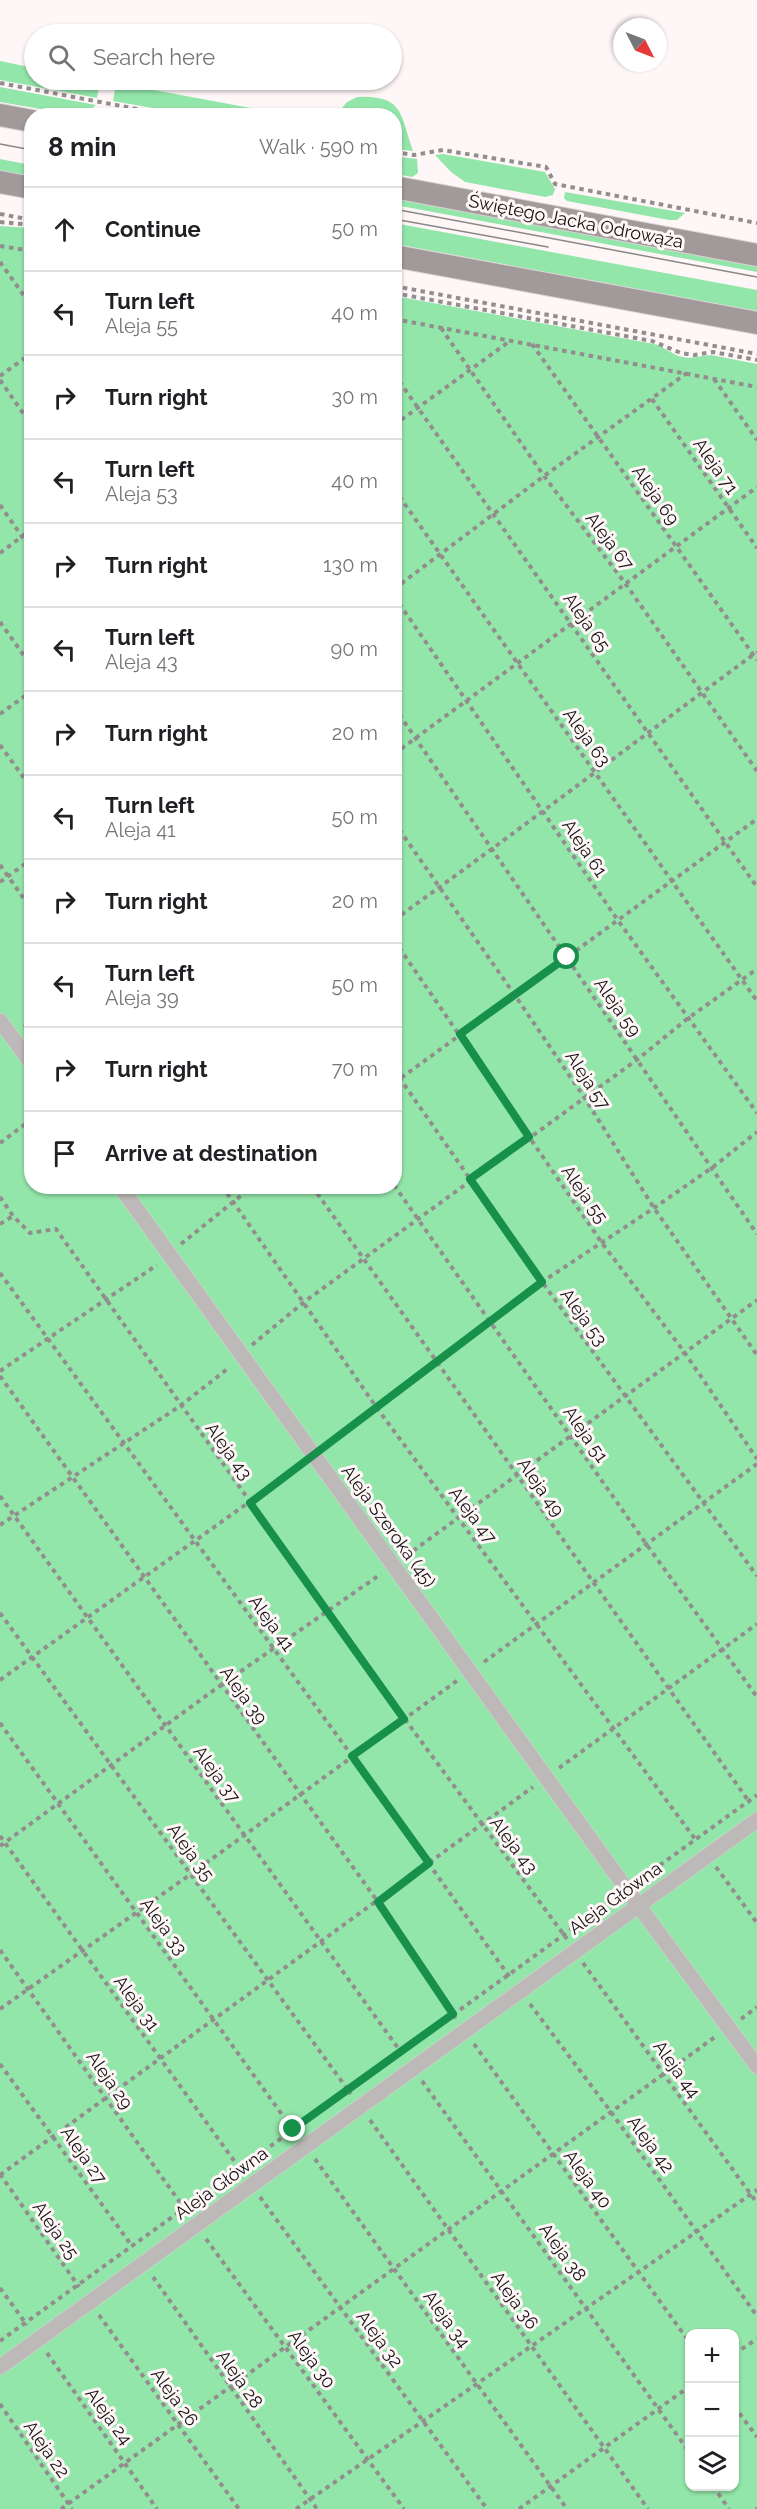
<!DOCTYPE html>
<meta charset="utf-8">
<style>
:root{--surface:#fff;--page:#f6f6f6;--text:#202124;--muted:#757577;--line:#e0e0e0}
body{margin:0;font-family:Raleway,sans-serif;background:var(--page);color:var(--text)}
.controls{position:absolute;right:18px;bottom:18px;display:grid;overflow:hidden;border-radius:12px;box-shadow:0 2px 4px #0004}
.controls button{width:54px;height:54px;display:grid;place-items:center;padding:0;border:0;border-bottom:2px solid var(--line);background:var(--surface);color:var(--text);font:30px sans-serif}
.compass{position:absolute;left:613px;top:18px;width:54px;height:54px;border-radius:50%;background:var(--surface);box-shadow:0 2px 4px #0004;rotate:132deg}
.stop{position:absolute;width:18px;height:18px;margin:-14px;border:4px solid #17904c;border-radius:50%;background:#fff}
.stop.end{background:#17904c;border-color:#fff;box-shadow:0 2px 6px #0008}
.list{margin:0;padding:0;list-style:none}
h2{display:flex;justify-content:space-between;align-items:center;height:78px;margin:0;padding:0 24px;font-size:26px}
h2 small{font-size:20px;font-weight:400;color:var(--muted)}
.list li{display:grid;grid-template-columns:39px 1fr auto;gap:18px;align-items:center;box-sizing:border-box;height:84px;padding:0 24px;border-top:2px solid var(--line)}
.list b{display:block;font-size:22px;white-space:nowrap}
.list p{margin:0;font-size:20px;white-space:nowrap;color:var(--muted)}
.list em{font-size:20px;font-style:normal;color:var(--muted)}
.icon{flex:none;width:33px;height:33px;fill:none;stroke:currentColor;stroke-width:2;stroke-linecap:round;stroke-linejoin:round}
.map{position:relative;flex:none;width:757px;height:2509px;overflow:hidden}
.search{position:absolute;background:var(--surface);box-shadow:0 2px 4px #0004;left:24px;top:24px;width:378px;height:66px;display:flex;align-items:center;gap:15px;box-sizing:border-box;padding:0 21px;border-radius:33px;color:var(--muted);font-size:22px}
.panel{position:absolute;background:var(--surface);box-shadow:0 2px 4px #0004;left:24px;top:108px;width:378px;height:1086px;border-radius:24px}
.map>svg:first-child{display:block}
.green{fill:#93e6aa;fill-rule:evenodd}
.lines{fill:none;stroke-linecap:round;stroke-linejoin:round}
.minor-casing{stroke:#d9d2d2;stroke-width:16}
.secondary-casing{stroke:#d9d2d2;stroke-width:24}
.path{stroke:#938e8e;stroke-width:4;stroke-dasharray:4.5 4.5;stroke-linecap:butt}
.minor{stroke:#beb9b9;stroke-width:15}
.secondary{stroke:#a1999a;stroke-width:22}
.tram{stroke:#8c8787;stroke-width:1.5}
.route{stroke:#17904c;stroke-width:8}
.labels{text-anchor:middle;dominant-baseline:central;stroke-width:6;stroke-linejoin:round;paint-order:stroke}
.street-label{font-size:18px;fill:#151212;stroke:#fef6f7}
</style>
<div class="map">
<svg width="757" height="2509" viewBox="0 0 757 2509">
<rect width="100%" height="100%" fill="#fef6f7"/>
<path class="green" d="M 0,61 L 34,68 L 34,80 L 100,80 L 97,98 L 0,80 Z
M 116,83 L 272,112 L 292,115 L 192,115 L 113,101 Z
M 0,87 L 96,105 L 86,113 L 75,115 L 0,102 Z
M 357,97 C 404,95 400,114 413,151 L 395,149 L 394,116 L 336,115 L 347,102 Z
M 443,154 L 545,172 L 555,189 L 553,195 L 545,197 L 465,182 L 451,172 L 435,155 Z
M 394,156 L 417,159 L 418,173 L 412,177 L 395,174 Z
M 0,159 L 31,165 L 31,176 L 0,171 Z
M 565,192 L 685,213 L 677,220 L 669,220 L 567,201 L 564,198 Z
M 394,198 L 757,266 L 757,272 L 395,205 Z
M 394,223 L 757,290 L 757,311 L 395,244 Z
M 0,226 L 32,228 L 32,1186 L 394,1186 L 395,296 L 649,343 L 658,345 L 678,356 L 688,358 L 711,355 L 757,364 L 757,2509 L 0,2509 ZM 690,2334 L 734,2334 L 734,2486 L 690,2486 Z"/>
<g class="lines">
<g class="minor-casing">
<path id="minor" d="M 0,1021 L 32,1064
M 120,1186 L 638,1905 L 757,2066
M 0,2367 L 757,1820"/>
</g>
<g class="secondary-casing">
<path id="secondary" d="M 0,115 L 32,121
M 0,182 L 32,188
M 394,187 L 757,255
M 394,256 L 757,323"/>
</g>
<path class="path" d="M 0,83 L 174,116
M 394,152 L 414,155 L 443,150 L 546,167 L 555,184 L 757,223
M 0,214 L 32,220
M 0,222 L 32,225
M 0,246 L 32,251
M 0,262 L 32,307
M 394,286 L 757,354
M 394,293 L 652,341 L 681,353 L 694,355 L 713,352 L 757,360
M 394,319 L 757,387
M 441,328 L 544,476 L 625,583 L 757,771
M 532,344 L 757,660
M 394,374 L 757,887
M 0,376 L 32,353
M 714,379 L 757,440
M 0,380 L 32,426
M 652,399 L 757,548
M 394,425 L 510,341
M 394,489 L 757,1001
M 0,505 L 32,551
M 0,553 L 32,529
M 394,589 L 544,476 L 687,373
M 394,596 L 617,919 L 757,1113
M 0,622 L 32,667
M 394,707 L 757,1234
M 0,714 L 32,691
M 0,745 L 32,789
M 394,754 L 757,487
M 394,822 L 514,994 L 584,1097 L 654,1208 L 757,1355
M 0,865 L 32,910
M 0,882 L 32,859
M 394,920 C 517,832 636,741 757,652
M 394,940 L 602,1243 L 685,1353 L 757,1459
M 24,1027 L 32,1022
M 394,1070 L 542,1282 L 757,1576
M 394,1083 L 757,819
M 0,1143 L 32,1119
M 394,1185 L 647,1545 L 757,1697
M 222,1186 L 377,1408 L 695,1839
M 312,1186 L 750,1803
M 0,1197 L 13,1216 L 30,1233 L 56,1229 L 404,1718 L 567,1939
M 0,1224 L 13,1216
M 181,1244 L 253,1186
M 0,1273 L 352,1756 L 511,1979
M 252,1345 L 304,1302 L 638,1059 L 687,1019 L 757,969
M 0,1371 L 157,1265
M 0,1376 L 378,1902 L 456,2019
M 326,1446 L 542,1282 L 654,1208 L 713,1167 L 757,1132
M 0,1496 L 403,2055
M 0,1525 L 180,1406 L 230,1367
M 406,1556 L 757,1300
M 0,1613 L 351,2094
M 484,1662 L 757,1464
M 0,1680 L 301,1465
M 0,1723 L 296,2134
M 559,1768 L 757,1624
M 0,1836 L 240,2169
M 0,1846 L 221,1685 L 381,1574
M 716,1867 L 757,1923
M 638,1881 L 757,1795
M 0,1950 L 184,2208
M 583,1963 L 757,2203
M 530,2004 L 611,2112 L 757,2316
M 0,2009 L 191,1874 L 458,1680
M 741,2019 L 757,2007
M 474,2044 L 690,2343
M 0,2064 L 132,2246
M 422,2081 L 690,2453
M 370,2120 L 648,2509
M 315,2159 L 567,2509
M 0,2174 L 79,2287
M 0,2175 L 533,1787
M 260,2197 L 487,2509
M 206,2239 L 404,2509
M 153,2277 L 317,2509
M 0,2288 L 27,2325
M 99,2315 L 239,2509
M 0,2341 L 615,1898
M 47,2353 L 157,2509
M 734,2354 L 757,2339
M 0,2404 L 72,2509
M 734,2406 L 757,2437
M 713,2486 L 729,2509
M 61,2509 L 715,2037
M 296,2509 L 757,2190
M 519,2509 L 690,2386
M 756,2509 L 757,2508"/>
<use href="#minor" class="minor"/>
<use href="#secondary" class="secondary"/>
<path class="tram" d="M 0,144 L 32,150
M 394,209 L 757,277
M 394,219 L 548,247"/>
</g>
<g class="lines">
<path class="route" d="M 293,2129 L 453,2014 L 378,1902 L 429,1863 L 352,1756 L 404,1719 L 250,1503 L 542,1282 L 470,1179 L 529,1137 L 460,1034 L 567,957"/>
</g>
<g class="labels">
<g class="street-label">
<text transform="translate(576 221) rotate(11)">Świętego Jacka Odrowąża</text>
<text transform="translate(716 466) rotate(55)">Aleja 71</text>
<text transform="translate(656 495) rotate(55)">Aleja 69</text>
<text transform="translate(610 541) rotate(53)">Aleja 67</text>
<text transform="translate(587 622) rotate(55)">Aleja 65</text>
<text transform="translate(587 737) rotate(54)">Aleja 63</text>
<text transform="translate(585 848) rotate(56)">Aleja 61</text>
<text transform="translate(618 1007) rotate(55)">Aleja 59</text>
<text transform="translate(588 1080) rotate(57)">Aleja 57</text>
<text transform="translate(585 1194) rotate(55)">Aleja 55</text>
<text transform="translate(584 1317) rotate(54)">Aleja 53</text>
<text transform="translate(586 1434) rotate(55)">Aleja 51</text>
<text transform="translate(229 1451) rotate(54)">Aleja 43</text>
<text transform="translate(541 1487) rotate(55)">Aleja 49</text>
<text transform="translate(473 1515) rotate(53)">Aleja 47</text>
<text transform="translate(389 1526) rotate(54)">Aleja Szeroka (45)</text>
<text transform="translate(272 1623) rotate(54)">Aleja 41</text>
<text transform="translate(244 1695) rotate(54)">Aleja 39</text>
<text transform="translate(217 1774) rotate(54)">Aleja 37</text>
<text transform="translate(514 1845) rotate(53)">Aleja 43</text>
<text transform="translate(191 1852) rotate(54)">Aleja 35</text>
<text transform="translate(615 1898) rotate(-36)">Aleja Główna</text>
<text transform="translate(164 1926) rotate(54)">Aleja 33</text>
<text transform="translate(137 2003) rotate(54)">Aleja 31</text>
<text transform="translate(677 2069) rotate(54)">Aleja 44</text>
<text transform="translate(110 2080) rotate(55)">Aleja 29</text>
<text transform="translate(651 2144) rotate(54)">Aleja 42</text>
<text transform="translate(84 2155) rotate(55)">Aleja 27</text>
<text transform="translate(588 2179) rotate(54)">Aleja 40</text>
<text transform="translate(221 2183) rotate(-36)">Aleja Główna</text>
<text transform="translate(56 2230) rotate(55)">Aleja 25</text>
<text transform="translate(563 2252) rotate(54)">Aleja 38</text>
<text transform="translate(515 2300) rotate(54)">Aleja 36</text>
<text transform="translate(447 2319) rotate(54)">Aleja 34</text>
<text transform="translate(380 2339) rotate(54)">Aleja 32</text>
<text transform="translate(312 2359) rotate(54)">Aleja 30</text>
<text transform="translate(240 2379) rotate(55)">Aleja 28</text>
<text transform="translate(175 2397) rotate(54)">Aleja 26</text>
<text transform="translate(109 2416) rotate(54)">Aleja 24</text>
<text transform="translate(47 2449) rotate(55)">Aleja 22</text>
</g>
</g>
</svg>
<div class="controls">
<button>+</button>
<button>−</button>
<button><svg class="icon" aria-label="layers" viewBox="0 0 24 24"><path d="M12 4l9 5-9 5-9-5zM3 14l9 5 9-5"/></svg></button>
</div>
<svg class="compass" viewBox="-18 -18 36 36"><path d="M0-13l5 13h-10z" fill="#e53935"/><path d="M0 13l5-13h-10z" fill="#757577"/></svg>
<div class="stop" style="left:567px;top:957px"></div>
<div class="stop end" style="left:293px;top:2129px"></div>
<div class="search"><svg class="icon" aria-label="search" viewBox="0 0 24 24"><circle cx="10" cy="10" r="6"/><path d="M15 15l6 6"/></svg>Search here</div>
<section class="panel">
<h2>8 min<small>Walk · 590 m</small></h2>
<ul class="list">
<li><svg class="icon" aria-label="ahead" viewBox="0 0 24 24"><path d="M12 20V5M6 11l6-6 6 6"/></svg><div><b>Continue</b></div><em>50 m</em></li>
<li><svg class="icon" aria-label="left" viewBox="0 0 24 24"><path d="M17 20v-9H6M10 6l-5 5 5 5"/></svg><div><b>Turn left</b><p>Aleja 55</p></div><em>40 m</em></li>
<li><svg class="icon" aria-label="right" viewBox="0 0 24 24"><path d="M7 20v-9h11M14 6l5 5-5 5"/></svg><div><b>Turn right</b></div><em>30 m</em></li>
<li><svg class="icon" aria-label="left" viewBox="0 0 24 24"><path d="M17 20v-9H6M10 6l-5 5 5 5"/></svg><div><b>Turn left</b><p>Aleja 53</p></div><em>40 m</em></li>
<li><svg class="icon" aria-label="right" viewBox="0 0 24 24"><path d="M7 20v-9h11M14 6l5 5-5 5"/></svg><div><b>Turn right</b></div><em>130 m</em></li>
<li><svg class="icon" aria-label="left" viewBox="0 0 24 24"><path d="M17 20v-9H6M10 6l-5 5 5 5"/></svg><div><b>Turn left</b><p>Aleja 43</p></div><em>90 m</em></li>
<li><svg class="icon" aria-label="right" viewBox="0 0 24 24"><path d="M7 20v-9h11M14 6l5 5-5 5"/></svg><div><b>Turn right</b></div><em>20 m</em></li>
<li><svg class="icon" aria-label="left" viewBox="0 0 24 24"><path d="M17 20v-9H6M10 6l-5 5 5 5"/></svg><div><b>Turn left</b><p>Aleja 41</p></div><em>50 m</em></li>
<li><svg class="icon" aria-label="right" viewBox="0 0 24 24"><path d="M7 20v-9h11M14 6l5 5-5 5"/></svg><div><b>Turn right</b></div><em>20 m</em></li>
<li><svg class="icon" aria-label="left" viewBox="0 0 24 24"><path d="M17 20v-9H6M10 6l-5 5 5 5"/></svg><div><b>Turn left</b><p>Aleja 39</p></div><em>50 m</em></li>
<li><svg class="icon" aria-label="right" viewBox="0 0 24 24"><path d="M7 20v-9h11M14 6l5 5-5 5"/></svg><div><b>Turn right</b></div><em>70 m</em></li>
<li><svg class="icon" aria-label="arrive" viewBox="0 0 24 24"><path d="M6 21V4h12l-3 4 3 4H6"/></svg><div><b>Arrive at destination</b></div></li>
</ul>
</section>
</div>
